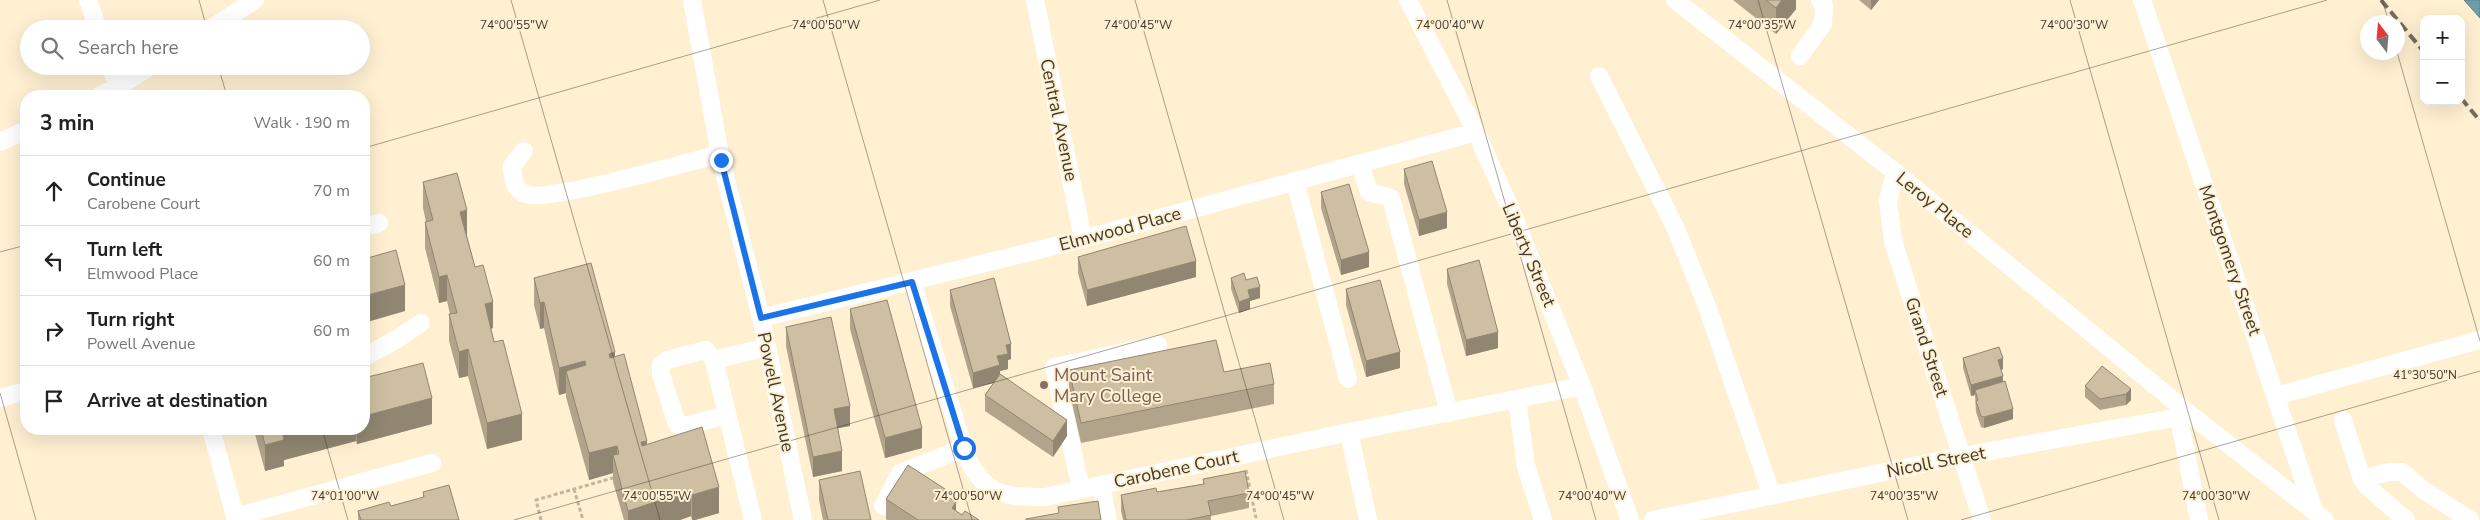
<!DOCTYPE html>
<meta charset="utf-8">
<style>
:root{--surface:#fff;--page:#f2f2f2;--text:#222;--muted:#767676;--line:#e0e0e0}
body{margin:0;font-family:"Nunito Sans",sans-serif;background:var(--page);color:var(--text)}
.controls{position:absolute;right:15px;top:15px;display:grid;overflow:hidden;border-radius:10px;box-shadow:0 5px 20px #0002}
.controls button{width:45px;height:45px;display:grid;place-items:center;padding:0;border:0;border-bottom:1px solid var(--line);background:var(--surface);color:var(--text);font:25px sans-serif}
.compass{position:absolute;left:2360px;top:15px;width:45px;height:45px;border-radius:50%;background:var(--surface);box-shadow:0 5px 20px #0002;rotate:344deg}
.stop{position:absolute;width:15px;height:15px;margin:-11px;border:4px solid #1a73e8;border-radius:50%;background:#fff}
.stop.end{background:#1a73e8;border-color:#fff;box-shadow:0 1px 5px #0008}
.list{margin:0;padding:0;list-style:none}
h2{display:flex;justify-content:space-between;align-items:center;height:65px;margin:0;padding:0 20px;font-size:21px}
h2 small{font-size:16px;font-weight:400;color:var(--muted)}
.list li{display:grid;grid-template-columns:32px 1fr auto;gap:15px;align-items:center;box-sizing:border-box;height:70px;padding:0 20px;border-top:1px solid var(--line)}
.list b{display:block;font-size:19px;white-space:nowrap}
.list p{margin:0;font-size:16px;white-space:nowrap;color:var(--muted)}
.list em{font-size:16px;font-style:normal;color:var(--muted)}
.icon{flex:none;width:28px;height:28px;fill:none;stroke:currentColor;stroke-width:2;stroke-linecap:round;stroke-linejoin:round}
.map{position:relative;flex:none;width:2480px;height:520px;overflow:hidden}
.search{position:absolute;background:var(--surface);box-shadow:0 5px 20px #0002;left:20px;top:20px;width:350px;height:55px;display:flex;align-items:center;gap:12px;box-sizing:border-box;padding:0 18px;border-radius:28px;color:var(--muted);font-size:19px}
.panel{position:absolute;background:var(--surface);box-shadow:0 5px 20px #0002;left:20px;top:90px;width:350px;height:345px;border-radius:20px}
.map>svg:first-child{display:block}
.water{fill:#6c9da9;stroke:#5e7f84}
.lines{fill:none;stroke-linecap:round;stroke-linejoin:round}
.path{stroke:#c3b69e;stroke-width:3;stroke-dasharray:4 2.5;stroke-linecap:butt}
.minor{stroke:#fff;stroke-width:18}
.rail{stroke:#756d5c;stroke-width:4;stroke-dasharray:10 5;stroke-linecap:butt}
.wall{fill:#b1a48b}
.shaded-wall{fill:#908671}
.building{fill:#cebfa2;stroke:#908671}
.route{stroke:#1a73e8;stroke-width:6}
.ticks{fill:none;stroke:#3f392e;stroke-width:1;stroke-opacity:0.45}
.education-dot{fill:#8d6e63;stroke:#fff0d2;stroke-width:2}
.labels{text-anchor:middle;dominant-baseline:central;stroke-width:4;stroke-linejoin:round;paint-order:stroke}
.street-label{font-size:18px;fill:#3f392e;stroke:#fff0d2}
.education-label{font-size:18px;fill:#785e54;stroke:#fff0d2;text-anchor:start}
.ticks-label{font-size:12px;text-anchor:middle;fill:#3f392e;stroke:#fff0d2;stroke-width:4;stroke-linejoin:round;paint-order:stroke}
</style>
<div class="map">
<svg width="2480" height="520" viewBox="0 0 2480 520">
<rect width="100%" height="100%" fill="#fff0d2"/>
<path class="water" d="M 2464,0 L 2480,0 L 2480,18 Z"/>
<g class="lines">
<path class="path" d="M 1246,470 L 1256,518
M 574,489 L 583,520
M 541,520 L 536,500 L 616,477"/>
<path class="minor" d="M 88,0 L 98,29
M 692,0 L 721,160 L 761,318 L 803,520
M 1035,0 L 1083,239
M 1408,0 L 1476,132 L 1511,210 L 1582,386 L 1630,520
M 1675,0 L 1895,172 L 2191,415 L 2325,520
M 2142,0 L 2314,511
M 210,29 L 255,0
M 1800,56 L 1823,24 L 1824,6 L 1820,0
M 111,66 L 121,96
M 1599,76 L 1676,229 L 1708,309 L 1772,496
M 99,96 L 118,87 L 151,66
M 0,142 L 26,130
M 524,151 L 512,166 C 513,177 513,187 523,193 C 541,205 692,161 720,154
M 1360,164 L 1369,192 L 1391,198 L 1449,413
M 1895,172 L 1888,201 L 1893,241 L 1982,520
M 1295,181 L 1348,379
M 364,227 L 379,223
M 912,282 L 967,458 C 986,496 1005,497 1045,497 L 1349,432 L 1582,386
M 761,318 L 1083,239 L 1476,132
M 364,357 L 397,339 L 421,323
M 714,360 L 706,350 L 667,360 L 661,365 L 661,374 L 677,424 L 680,427 L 727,415
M 2276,396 L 2480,340
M 0,398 L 26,391
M 1517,399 L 1526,466 L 1543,520
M 2179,418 L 2199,520
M 2343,420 L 2362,479 L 2368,487 L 2406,520
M 211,429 L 236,520
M 1349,432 L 1368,520
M 2362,479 L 2389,472 L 2402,472 L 2422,489 L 2470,520
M 1101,485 L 1108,520
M 1081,489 L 1054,367 L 1158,345
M 883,506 L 900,473 L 964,448
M 235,517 L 432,463
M 753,520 L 714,360 L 767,347
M 1653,520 L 1962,456 L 2191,415"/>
<path class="rail" d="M 2381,0 L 2424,52
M 2461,98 L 2480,121"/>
</g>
<path class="wall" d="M 1733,0 L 1796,0 L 1796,9 L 1776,34 Z
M 1859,0 L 1879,0 L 1871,10 Z
M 1404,169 L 1447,228 L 1419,236 L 1404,184 Z
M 423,182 L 467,236 L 475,267 L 493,328 L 491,329 L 522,440 L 487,449 L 468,376 L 459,378 L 449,341 L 449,314 L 450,314 L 447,301 L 439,303 L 425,248 L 425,222 L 426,222 L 423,208 Z
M 1321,192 L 1369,267 L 1341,275 L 1321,208 Z
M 1078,257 L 1196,277 L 1087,306 L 1078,273 Z
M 1447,269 L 1498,348 L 1466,356 L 1447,284 Z
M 534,278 L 615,356 L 647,444 L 719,513 L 695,520 L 692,520 L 691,516 L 680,520 L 624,520 L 613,482 L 613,473 L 589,480 L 566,397 L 566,393 L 559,395 L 544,328 L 540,329 L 534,305 Z
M 1231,278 L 1246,280 L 1260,298 L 1250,301 L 1250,309 L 1239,313 L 1231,289 Z
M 1346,289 L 1400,368 L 1366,377 L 1346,305 Z
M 950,290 L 1011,359 L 1008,360 L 1008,369 L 1000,371 L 1000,374 L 1067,436 L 1053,457 L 985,411 L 985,395 L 994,383 L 973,388 L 950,306 Z
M 850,309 L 922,448 L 885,458 L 850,329 Z
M 786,327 L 850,426 L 838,428 L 842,471 L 813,477 L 786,346 Z
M 1963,358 L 2003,369 L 2001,370 L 2003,382 L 2013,419 L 1984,428 L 1981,427 L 1976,412 L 1975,395 L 1971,396 L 1963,368 Z
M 1069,370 L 1224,372 L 1274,384 L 1274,404 L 1081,443 L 1069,390 Z
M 2085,386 L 2131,389 L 2131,400 L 2126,405 L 2100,410 L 2085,397 Z
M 432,424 L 357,444 L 356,441 L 284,460 L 284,466 L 265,471 L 255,434 L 255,429 L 364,429 Z
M 1203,479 L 1249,493 L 1249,508 L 1211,516 L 1211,520 L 1123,520 L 1121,511 L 1121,495 L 1157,492 L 1203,484 Z
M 819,480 L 871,520 L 823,520 L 819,500 Z
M 423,492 L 459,520 L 358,520 L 358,511 L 391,506 L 423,498 Z
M 945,495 L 956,511 L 962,515 L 979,520 L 887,520 L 886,519 L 886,499 Z"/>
<path class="shaded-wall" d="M 1782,0 L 1796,0 L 1796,9 L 1776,34 L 1776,8 Z
M 1871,0 L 1879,0 L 1871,10 Z
M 467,210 L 467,236 L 460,238 L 460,212 Z
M 1447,212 L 1447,228 L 1419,236 L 1419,220 Z
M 1369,252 L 1369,267 L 1341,275 L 1341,260 Z
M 1196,261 L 1196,277 L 1087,306 L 1087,290 Z
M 447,275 L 447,301 L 439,303 L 439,277 Z
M 405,285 L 405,311 L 364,323 L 364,296 Z
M 1260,287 L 1260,298 L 1250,301 L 1250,309 L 1239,313 L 1239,302 L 1248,290 Z
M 493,302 L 493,328 L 485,330 L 485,304 Z
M 544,302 L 544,328 L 540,329 L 540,303 Z
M 1498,332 L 1498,348 L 1466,356 L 1466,340 Z
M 1011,344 L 1011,359 L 1008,360 L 1008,369 L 1000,371 L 1000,381 L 973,388 L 973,373 L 997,356 L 1006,345 Z
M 468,349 L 468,376 L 459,378 L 459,352 Z
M 615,352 L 615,378 L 609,354 Z
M 1400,352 L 1400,368 L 1366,377 L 1366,361 Z
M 2003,358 L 2003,369 L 1998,371 L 1998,360 Z
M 585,361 L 585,387 L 566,371 L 566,393 L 559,395 L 559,368 Z
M 2003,376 L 2003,387 L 1975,390 L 1975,395 L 1971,396 L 1971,385 Z
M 2131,389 L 2131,400 L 2126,405 L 2126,394 Z
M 432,398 L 432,424 L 357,444 L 357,429 L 364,429 L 364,416 Z
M 850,406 L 850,426 L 834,429 L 834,409 Z
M 2013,409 L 2013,419 L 1984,428 L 1984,417 Z
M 522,414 L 522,440 L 487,449 L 487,423 Z
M 1067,420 L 1067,436 L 1053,457 L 1053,441 Z
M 922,428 L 922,448 L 885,458 L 885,438 Z
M 303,429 L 356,429 L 356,441 L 284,460 L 284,466 L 265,471 L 265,445 L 283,434 Z
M 647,441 L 647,467 L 641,442 Z
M 617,446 L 617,470 L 613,455 L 613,473 L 589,480 L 589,453 Z
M 842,451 L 842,471 L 813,477 L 813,457 Z
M 719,487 L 719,513 L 695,520 L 692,520 L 692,495 Z
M 691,490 L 691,516 L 680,520 L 628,520 L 628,511 Z
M 956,502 L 956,520 L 952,508 Z"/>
<path class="building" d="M 1766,0 L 1782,0 L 1776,8 Z
M 1432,161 L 1447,212 L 1419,220 L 1404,169 Z
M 457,173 L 467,210 L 460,212 L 475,267 L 483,265 L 493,302 L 485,304 L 494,342 L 503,340 L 522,414 L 487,423 L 468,349 L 459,352 L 449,314 L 457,313 L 447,275 L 439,277 L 425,222 L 433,220 L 423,182 Z
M 1349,184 L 1369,252 L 1341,260 L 1321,192 Z
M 1186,226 L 1196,261 L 1087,290 L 1078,257 Z
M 396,250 L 405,285 L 364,296 L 364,259 Z
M 1479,260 L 1498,332 L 1466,340 L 1447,269 Z
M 591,263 L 615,352 L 609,354 L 610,358 L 624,354 L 647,441 L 641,442 L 642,446 L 702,427 L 719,487 L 692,495 L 691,490 L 628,511 L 613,455 L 619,454 L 617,446 L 589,453 L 566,371 L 586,365 L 585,361 L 559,368 L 544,302 L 540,303 L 534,278 Z
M 1244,273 L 1246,280 L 1257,277 L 1260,287 L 1248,290 L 1250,298 L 1239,302 L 1231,278 Z
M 994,278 L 1011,344 L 1006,345 L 1008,354 L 997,356 L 1000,365 L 973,373 L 950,290 Z
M 1380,280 L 1400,352 L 1366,361 L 1346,289 Z
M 887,300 L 922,428 L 885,438 L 850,309 Z
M 831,317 L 850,406 L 834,409 L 842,451 L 813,457 L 786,327 Z
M 1216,340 L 1224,372 L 1270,363 L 1274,384 L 1081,423 L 1069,370 Z
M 1999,347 L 2003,358 L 1998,360 L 2003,376 L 1971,385 L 1963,358 Z
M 423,363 L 432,398 L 364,416 L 364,378 Z
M 2102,366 L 2131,389 L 2126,394 L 2100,399 L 2085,386 Z
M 1000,374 L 1067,420 L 1053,441 L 985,395 Z
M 2005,381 L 2013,409 L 1984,417 L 1981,416 L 1976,401 L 1978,400 L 1975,390 Z
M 261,429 L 303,429 L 283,434 L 284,440 L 265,445 Z
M 908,465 L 945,489 L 943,494 L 956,502 L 952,508 L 962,515 L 965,511 L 979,520 L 918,520 L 886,499 Z
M 860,471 L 871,520 L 828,520 L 819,480 Z
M 1245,471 L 1249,493 L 1208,501 L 1211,515 L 1187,520 L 1126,520 L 1121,495 L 1156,488 L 1157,492 L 1204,484 L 1203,479 Z
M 449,485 L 459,520 L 361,520 L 358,511 L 389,502 L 391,506 L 424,497 L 423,492 Z
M 1098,501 L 1101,520 L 1026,520 L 1026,519 L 1059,513 L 1058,507 Z"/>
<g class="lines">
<path class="route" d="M 721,160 L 761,318 L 912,282 L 964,448"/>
</g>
<path class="ticks" d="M 199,0 L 207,29M 511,0 L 660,520M 823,0 L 972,520M 1135,0 L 1284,520M 1447,0 L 1596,520M 1758,0 L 1908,520M 2070,0 L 2219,520M 2382,0 L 2389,22M 2397,52 L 2480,341M 218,66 L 227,96M 364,148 L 880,0M 0,252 L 26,245M 0,393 L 36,520M 322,429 L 348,520M 514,520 L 2327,0M 1961,520 L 2480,371"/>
<circle class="education-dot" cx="1044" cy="385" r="5"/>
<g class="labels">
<g class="street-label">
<text transform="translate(1059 120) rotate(78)">Central Avenue</text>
<text transform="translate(1935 205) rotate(39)">Leroy Place</text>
<text transform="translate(1120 229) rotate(-15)">Elmwood Place</text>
<text transform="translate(1529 255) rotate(67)">Liberty Street</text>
<text transform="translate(2230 260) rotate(71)">Montgomery Street</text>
<text transform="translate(1927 347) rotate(72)">Grand Street</text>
<text transform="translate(776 392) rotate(78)">Powell Avenue</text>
<text transform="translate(1936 462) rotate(-11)">Nicoll Street</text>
<text transform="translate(1176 469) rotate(-12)">Carobene Court</text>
</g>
<g class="education-label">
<text x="1054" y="375">Mount Saint<tspan x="1054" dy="21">Mary College</tspan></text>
</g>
</g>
<g class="ticks-label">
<text x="514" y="29">74°00'55"W</text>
<text x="826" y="29">74°00'50"W</text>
<text x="1138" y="29">74°00'45"W</text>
<text x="1450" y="29">74°00'40"W</text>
<text x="1762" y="29">74°00'35"W</text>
<text x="2074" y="29">74°00'30"W</text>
<text x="2425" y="379">41°30'50"N</text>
<text x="345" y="500">74°01'00"W</text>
<text x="657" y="500">74°00'55"W</text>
<text x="968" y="500">74°00'50"W</text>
<text x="1280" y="500">74°00'45"W</text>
<text x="1592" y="500">74°00'40"W</text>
<text x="2216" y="500">74°00'30"W</text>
<text x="1904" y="500">74°00'35"W</text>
</g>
</svg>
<div class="controls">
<button>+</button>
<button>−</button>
</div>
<svg class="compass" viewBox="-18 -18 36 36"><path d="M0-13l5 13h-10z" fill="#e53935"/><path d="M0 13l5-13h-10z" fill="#767676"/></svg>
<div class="stop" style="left:964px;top:448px"></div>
<div class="stop end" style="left:721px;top:160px"></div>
<div class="search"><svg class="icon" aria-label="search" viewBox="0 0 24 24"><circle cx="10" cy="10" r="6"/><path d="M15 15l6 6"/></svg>Search here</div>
<section class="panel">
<h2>3 min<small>Walk · 190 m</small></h2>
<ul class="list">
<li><svg class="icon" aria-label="ahead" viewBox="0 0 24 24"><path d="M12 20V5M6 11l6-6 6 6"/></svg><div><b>Continue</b><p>Carobene Court</p></div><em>70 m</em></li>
<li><svg class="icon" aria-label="left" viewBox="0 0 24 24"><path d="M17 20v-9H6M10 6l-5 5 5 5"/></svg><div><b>Turn left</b><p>Elmwood Place</p></div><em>60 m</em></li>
<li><svg class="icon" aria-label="right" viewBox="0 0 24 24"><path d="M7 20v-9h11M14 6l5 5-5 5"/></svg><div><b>Turn right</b><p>Powell Avenue</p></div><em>60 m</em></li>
<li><svg class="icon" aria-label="arrive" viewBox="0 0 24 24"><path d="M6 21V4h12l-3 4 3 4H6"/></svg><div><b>Arrive at destination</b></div></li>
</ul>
</section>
</div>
